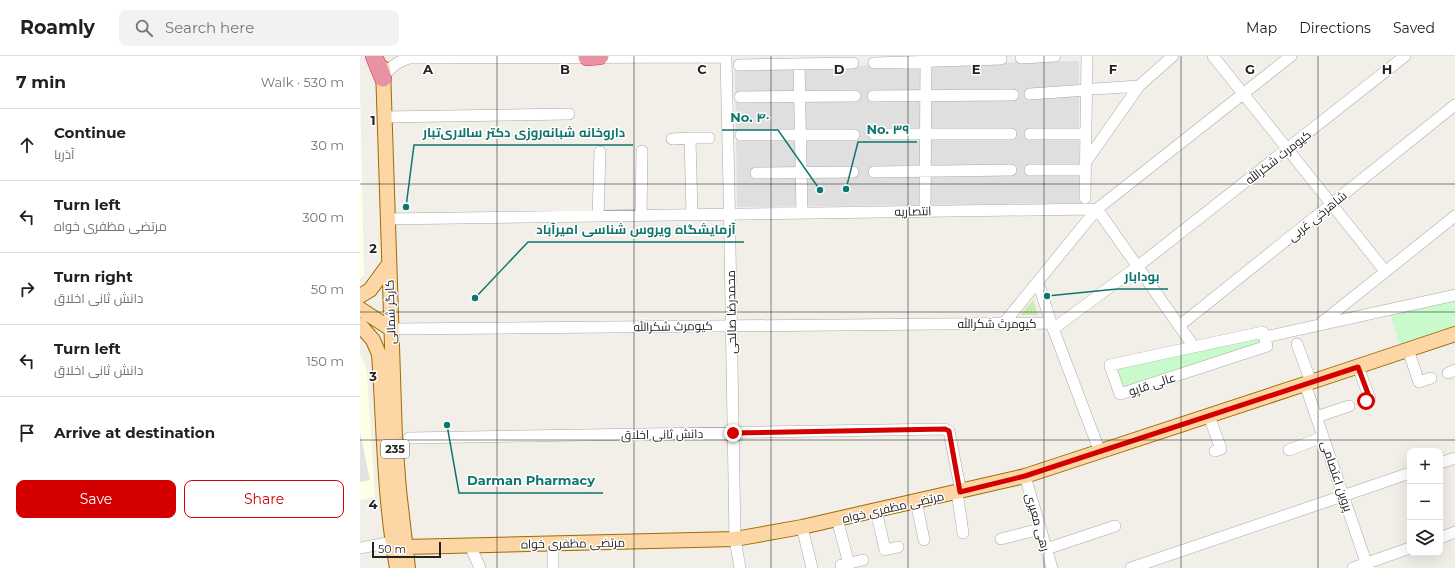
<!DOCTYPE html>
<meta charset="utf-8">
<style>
:root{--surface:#fff;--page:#f2f2f2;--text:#202124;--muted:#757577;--line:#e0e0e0;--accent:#d40000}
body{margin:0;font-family:Montserrat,Cairo,sans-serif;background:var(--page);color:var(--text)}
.controls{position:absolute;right:12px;bottom:12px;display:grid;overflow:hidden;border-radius:8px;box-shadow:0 4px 16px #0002}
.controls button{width:36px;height:36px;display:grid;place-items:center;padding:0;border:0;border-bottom:1px solid var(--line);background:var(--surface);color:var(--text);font:20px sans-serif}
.scale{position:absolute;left:12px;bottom:10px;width:69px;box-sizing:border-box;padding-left:4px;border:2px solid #222;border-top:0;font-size:11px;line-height:14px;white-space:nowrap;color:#222;-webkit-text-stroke:3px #fff;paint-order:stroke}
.stop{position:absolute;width:12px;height:12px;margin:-9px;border:3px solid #d40000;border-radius:50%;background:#fff}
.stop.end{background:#d40000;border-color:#fff;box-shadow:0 1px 4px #0008}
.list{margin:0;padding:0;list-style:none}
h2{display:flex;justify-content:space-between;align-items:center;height:52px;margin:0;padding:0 16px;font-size:17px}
h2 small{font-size:13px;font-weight:400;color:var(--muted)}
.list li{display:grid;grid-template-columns:26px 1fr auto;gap:12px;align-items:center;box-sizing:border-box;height:72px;padding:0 16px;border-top:1px solid var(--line)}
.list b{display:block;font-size:15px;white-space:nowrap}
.list p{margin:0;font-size:13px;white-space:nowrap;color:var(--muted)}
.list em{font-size:13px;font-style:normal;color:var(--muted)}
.actions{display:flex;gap:8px;padding:12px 16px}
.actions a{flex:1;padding:9px 0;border:1px solid var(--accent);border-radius:8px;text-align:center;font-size:14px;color:var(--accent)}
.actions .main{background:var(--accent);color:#fff}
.icon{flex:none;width:22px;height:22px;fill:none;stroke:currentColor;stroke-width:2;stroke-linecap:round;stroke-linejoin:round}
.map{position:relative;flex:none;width:1095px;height:512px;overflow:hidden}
header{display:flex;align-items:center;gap:24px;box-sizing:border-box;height:56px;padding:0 20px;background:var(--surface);border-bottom:1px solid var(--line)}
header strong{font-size:19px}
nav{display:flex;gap:22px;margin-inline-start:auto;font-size:14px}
.search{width:280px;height:36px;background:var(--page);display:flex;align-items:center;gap:10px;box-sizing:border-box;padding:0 14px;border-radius:8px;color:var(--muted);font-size:15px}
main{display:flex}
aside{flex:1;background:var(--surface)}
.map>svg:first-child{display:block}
.residential{fill:#e0dfdf}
.education{fill:#ffffe5}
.grass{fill:#cdebb0}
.park{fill:#c8facc}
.parking{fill:#e2e2e2}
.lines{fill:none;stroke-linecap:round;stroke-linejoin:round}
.minor-casing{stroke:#a9a9a9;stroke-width:12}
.major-casing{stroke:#a06b00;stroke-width:16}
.highway-casing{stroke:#dc2a67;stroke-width:18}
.minor{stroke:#fff;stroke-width:11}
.major{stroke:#fcd6a4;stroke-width:14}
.highway{stroke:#e892a2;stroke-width:17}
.route{stroke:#d40000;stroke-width:5}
.grid{fill:none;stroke:#222;stroke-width:1;stroke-opacity:0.55}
.labels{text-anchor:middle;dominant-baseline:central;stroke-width:3;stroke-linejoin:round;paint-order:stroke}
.shield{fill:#fff;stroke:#646464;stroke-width:1}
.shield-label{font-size:11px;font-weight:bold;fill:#222}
.street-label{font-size:12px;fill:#222;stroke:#fff}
.grid-label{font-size:13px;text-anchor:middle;font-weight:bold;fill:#222;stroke:#fff;stroke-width:3;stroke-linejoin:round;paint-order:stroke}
.leader{fill:none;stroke:#0f766e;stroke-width:1.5}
.callout-dot{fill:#0f766e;stroke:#fff;stroke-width:1.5}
.callout-label{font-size:13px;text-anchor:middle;font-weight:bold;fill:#0f766e;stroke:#fff;stroke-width:3;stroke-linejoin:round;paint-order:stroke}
</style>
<header>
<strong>Roamly</strong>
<div class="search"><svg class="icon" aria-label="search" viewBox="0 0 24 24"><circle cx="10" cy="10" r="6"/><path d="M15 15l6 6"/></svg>Search here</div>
<nav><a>Map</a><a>Directions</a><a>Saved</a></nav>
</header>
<main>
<aside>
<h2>7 min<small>Walk · 530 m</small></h2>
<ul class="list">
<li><svg class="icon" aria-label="ahead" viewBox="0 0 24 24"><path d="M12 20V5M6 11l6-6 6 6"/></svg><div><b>Continue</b><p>آذربا</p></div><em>30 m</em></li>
<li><svg class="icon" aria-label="left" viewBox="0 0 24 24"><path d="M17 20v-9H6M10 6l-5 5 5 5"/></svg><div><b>Turn left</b><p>مرتضی مظفری خواه</p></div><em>300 m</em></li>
<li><svg class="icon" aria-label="right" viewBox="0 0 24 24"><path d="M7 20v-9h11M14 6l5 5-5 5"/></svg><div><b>Turn right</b><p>دانش ثانی اخلاق</p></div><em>50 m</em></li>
<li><svg class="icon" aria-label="left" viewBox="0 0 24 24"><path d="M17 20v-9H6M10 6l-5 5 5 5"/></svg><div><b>Turn left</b><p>دانش ثانی اخلاق</p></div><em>150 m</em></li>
<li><svg class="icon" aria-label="arrive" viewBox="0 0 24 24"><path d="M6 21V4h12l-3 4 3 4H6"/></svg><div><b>Arrive at destination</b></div></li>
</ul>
<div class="actions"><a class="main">Save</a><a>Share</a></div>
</aside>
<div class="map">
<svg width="1095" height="512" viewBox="0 0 1095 512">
<rect width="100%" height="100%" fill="#f2efe9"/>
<path class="residential" d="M 719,5 L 719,147 L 377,151 L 375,12 Z"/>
<path class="education" d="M 0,30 L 4,219 L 0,223 Z
M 0,298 L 5,308 L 7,318 L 15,441 L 0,444 Z"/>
<path class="grass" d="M 673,244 L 678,259 L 661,259 L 661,258 Z"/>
<path class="park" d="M 1095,244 L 1095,273 L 1041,293 L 1030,258 Z
M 902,278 L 905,288 L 761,335 L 752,311 Z"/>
<path class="parking" d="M 0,376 L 10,424 L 0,426 Z"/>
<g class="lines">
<g class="minor-casing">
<path id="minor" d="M 853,0 L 1025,215
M 661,2 L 695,0
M 514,7 L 641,3
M 439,8 L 442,157
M 379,9 L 493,7
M 23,22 C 30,11 37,6 49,2 L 366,1 L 369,132 L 375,483 L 380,512
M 734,33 L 779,30
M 670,38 L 727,34
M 513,40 L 653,39
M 380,41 L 495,40
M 24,61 L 209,58
M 514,78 L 651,78
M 670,78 L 725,78
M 381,79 L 494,79
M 330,82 L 349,82
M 312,83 L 330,82 L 332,158
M 725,107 L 779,30 L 813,0
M 670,114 L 725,114
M 514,116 L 651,114
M 396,117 L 493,116
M 725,142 L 727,0
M 737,153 L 834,291
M 565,155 L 566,6
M 281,159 L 282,95
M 238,160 L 240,96
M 27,163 L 737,153
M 678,226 L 691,267 L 740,396
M 644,267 L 737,153 L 931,0
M 961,267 L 1095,160
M 819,270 L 1095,49
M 31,273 L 691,267
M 693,273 L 777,211 L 1045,0
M 903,276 L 907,290 L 760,338 L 750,310 L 750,309 Z
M 905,281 L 1095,239
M 937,288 L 951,326
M 1048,294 L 1059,326 L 1071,322
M 998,311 L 1010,343
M 1088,317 L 1095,314
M 945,328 L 1008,512
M 849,360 L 861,393 L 855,395
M 956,361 L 989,350
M 49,382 L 585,373 L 589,375 L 601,436
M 929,394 L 963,381
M 1080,407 L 1095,402
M 665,420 L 692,512
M 597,436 L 603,477
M 556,445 L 564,484
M 516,454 L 525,494 L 538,491
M 477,463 L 489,508
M 442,471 L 452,512
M 1080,482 L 1095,476
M 641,483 L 680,473
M 193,487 L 193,512
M 110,489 L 120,512
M 0,492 L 32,486
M 686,493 L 755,470
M 481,509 L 503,504
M 771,512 L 1050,417
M 993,512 L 1050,492"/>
</g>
<g class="major-casing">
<path id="major" d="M 23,12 L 35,382 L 39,434 L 48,512
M 0,240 L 10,234 L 29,208
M 0,253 L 31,273
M 0,269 L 13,284 L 19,298 C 24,368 24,443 37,512
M 45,491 L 375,483 L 442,471 L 665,420 L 951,326 L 1095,278"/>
</g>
<g class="highway-casing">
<path id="highway" d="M 14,0 L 23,22
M 227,1 L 240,0"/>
</g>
<use href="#minor" class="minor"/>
<use href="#major" class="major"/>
<use href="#highway" class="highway"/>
</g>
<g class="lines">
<path class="route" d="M 373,377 L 585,373 L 589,375 L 600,436 L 665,420 L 998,311 L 1010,343 L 1006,345"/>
</g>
<path class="grid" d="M 137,0 L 137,512M 274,0 L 274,512M 411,0 L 411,512M 548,0 L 548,512M 684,0 L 684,512M 821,0 L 821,512M 958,0 L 958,512M 0,128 L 1095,128M 0,256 L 1095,256M 0,384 L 1095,384"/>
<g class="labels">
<rect class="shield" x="21" y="384" width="28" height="18" rx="3"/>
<g class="shield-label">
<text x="35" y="393">235</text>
</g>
<g class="street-label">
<text transform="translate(918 101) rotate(-38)">کیومرث شکرالله</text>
<text transform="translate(553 155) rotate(-1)">انتصاریه</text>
<text transform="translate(957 160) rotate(-39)">شاهرخی غربی</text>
<text transform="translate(30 256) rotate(-92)">کارگر شمالی</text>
<text transform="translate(371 256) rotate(-91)">محمدرضا صالحی</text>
<text x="637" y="267">کیومرث شکرالله</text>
<text transform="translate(313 270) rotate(-1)">کیومرث شکرالله</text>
<text transform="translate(792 328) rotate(-18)">عالی قاپو</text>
<text transform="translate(302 378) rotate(-1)">دانش ثانی اخلاق</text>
<text transform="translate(977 420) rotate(71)">پروین اعتصامی</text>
<text transform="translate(533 451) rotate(-13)">مرتضی مظفری خواه</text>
<text transform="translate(678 466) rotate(74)">رهی معیری</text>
<text transform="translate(213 487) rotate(-1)">مرتضی مظفری خواه</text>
</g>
</g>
<g class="grid-label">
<text x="68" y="18">A</text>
<text x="205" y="18">B</text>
<text x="342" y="18">C</text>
<text x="479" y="18">D</text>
<text x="616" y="18">E</text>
<text x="753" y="18">F</text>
<text x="890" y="18">G</text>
<text x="1027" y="18">H</text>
<text x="13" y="69">1</text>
<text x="13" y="197">2</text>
<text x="13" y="325">3</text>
<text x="13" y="453">4</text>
</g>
<path class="leader" d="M460 134L418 74H362M486 133L498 86H557M46 151L54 89H273M115 242L168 186H384M687 240L757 233H808M87 369L99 437H243"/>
<g class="callout-dot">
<circle cx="460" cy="134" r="4"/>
<circle cx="486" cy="133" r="4"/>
<circle cx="46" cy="151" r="4"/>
<circle cx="115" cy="242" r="4"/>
<circle cx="687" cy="240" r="4"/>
<circle cx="87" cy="369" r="4"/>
</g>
<g class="callout-label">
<text x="390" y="66">No. ۴۰</text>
<text x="528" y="78">No. ۳۹</text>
<text x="164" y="81">داروخانه شبانه‌روزی دکتر سالاری‌تبار</text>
<text x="276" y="178">آزمایشگاه ویروس شناسی امیرآباد</text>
<text x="782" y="225">بودابار</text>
<text x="171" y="429">Darman Pharmacy</text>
</g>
</svg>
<div class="controls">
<button>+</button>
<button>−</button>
<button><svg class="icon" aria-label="layers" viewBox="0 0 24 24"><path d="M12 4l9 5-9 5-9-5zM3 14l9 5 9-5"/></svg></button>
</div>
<div class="scale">50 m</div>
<div class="stop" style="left:1006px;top:345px"></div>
<div class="stop end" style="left:373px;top:377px"></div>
</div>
</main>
